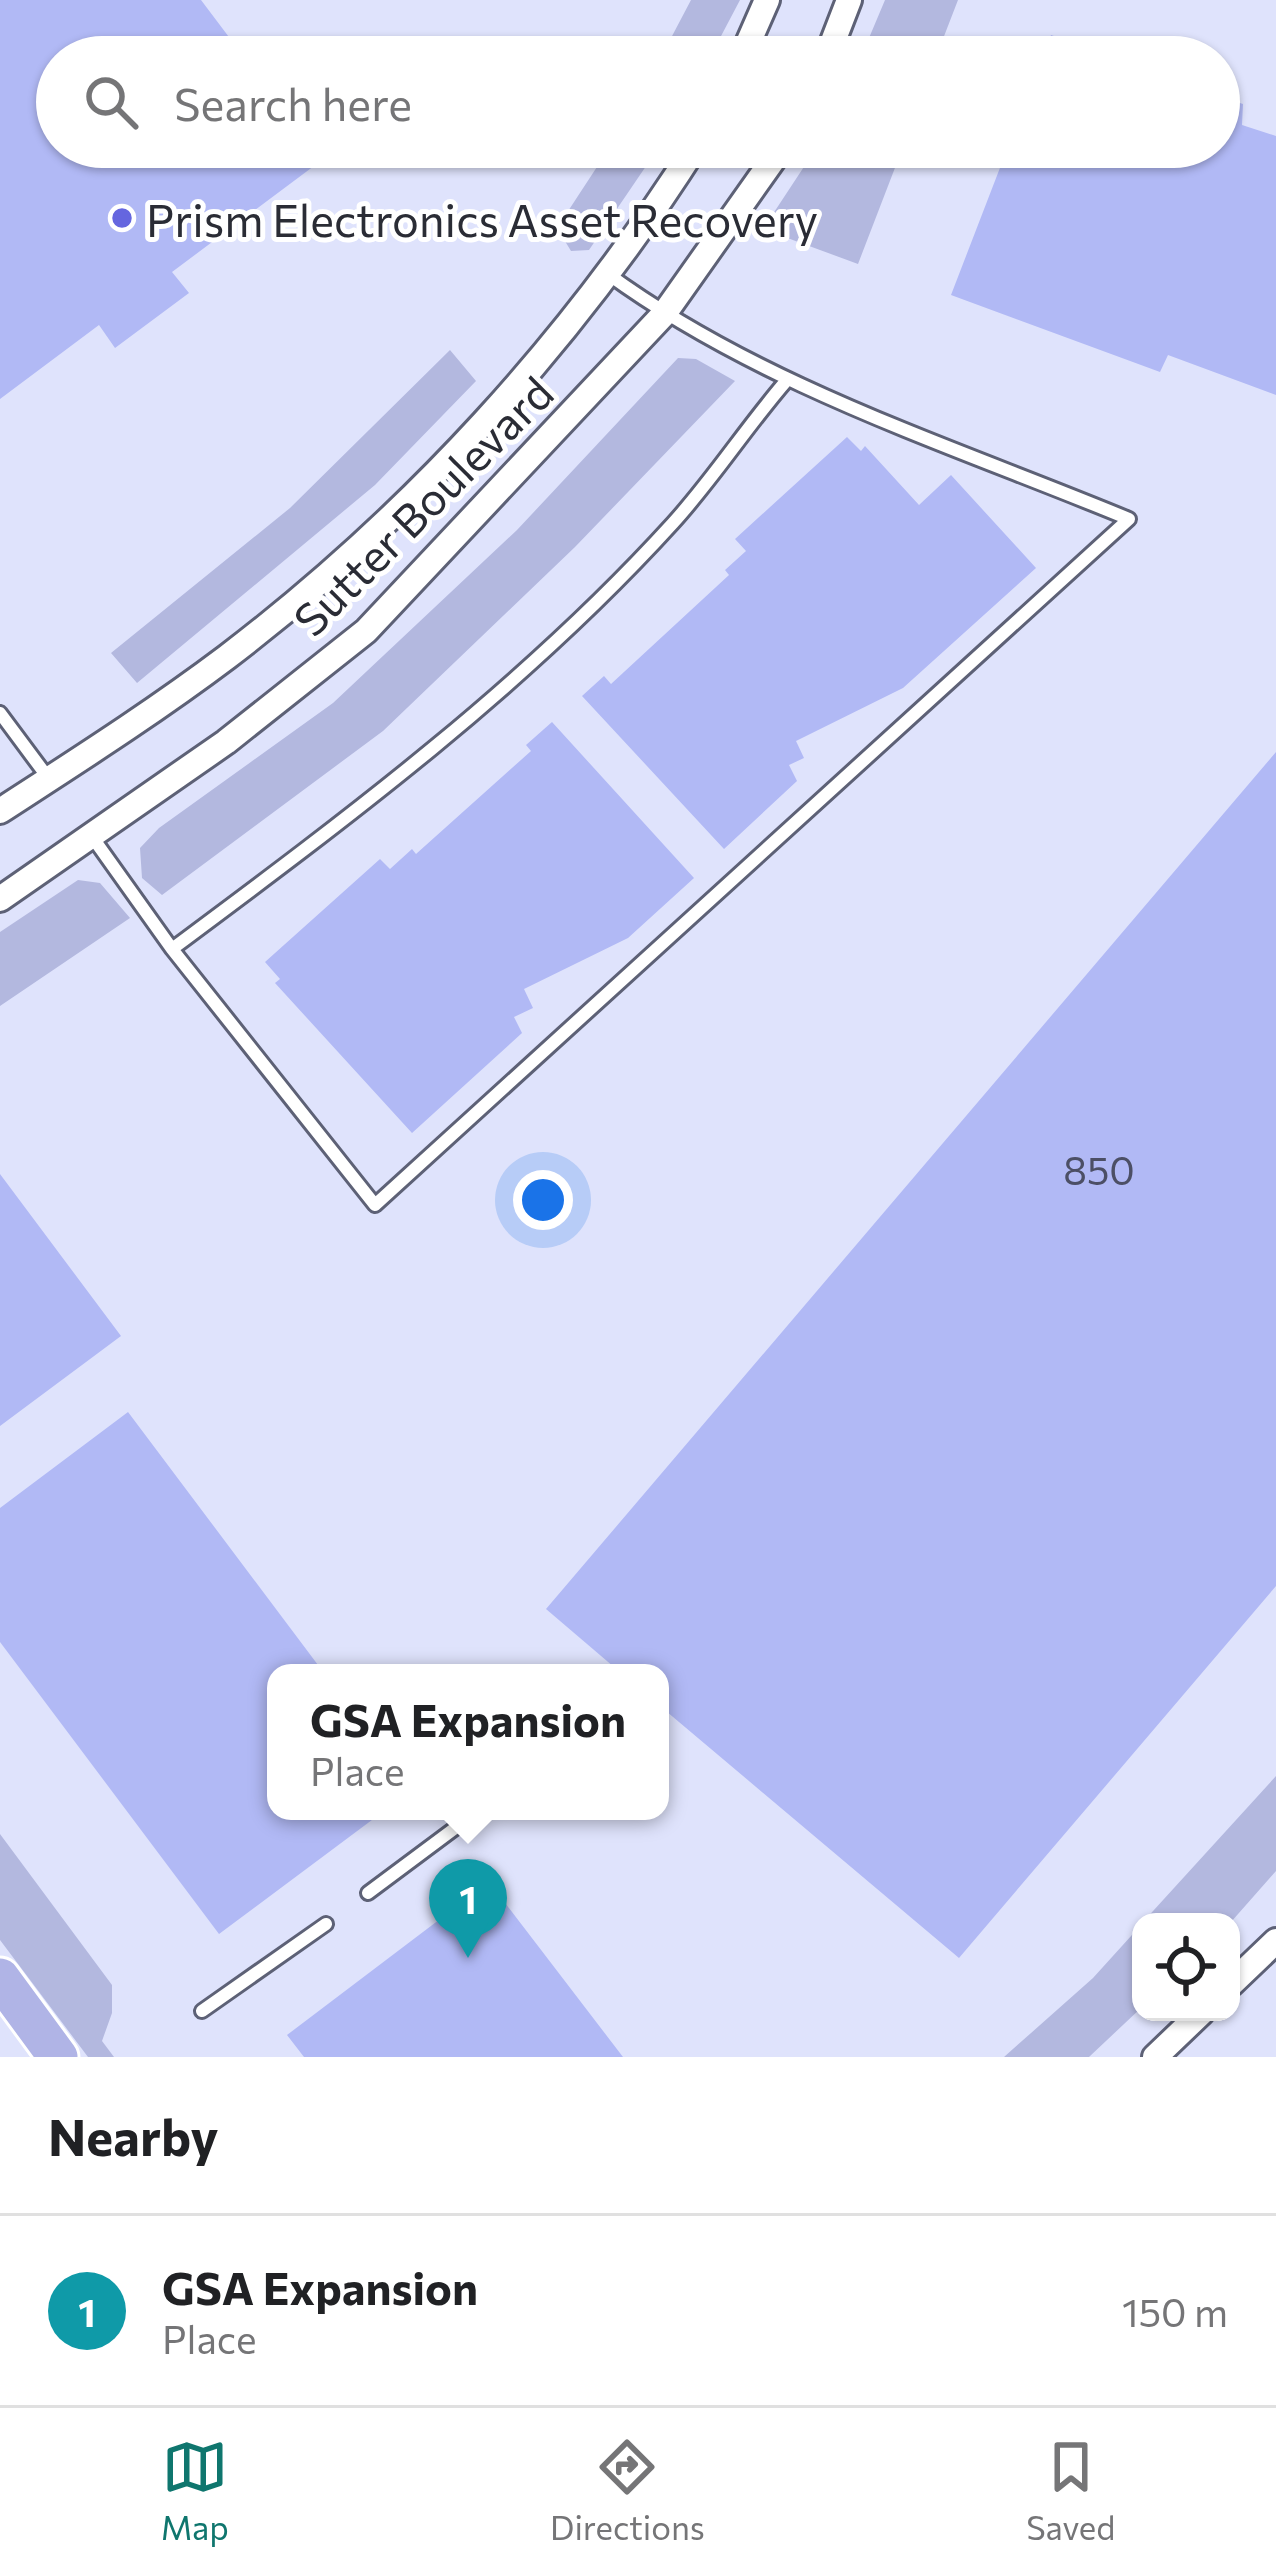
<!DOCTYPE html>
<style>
:root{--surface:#fff;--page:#f2f2f2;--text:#202124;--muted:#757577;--line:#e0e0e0;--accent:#0f766e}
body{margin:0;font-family:Commissioner,sans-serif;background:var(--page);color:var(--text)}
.controls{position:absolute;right:36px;bottom:36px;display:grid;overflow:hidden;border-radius:24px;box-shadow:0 3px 9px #0004}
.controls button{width:108px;height:108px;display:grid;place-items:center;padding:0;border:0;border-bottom:3px solid var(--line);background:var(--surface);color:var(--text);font:60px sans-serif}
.you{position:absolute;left:543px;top:1200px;width:42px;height:42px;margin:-30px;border:9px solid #fff;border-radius:50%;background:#1a73e8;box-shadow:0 0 0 18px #1a73e833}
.badge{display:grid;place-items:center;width:78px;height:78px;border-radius:50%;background:var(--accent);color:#fff;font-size:39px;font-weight:700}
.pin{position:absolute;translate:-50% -99px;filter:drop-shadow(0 3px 6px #0008)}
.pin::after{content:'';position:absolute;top:63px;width:42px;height:36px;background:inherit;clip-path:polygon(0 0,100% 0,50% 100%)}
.popup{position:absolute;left:267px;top:1664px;width:402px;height:156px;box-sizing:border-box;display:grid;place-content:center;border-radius:24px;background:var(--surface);filter:drop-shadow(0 3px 9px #0005);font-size:39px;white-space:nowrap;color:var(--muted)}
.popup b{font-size:45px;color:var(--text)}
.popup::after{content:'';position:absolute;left:50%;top:100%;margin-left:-24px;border:24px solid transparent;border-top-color:var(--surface)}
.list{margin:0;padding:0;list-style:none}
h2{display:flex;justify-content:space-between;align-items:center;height:156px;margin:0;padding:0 48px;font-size:51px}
h2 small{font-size:39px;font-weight:400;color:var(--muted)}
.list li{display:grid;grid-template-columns:78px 1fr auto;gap:36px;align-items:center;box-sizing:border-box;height:192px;padding:0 48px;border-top:3px solid var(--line)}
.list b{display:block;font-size:45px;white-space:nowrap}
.list p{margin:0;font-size:39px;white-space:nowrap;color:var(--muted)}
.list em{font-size:39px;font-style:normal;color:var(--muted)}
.icon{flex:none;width:66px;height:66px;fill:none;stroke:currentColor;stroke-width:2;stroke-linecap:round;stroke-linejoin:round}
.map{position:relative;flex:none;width:1276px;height:2057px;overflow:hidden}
.search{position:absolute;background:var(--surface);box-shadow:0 3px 9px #0004;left:36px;right:36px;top:36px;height:132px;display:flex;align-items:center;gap:30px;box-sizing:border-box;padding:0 42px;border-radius:66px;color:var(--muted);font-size:45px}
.sheet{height:348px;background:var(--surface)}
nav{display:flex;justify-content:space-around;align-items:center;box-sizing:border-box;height:168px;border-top:3px solid var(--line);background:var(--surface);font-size:33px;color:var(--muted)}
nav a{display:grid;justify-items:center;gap:6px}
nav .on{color:var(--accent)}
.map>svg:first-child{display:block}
.green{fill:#b3b8df}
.building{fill:#b1b9f5}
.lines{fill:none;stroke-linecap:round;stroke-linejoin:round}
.lane-casing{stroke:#5d6176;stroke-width:18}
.street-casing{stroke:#5d6176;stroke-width:30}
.primary-casing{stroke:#fff;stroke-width:45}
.lane{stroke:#fff;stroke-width:12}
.street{stroke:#fff;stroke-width:24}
.primary{stroke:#b0b4e6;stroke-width:39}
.poi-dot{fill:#6566df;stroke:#fff;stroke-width:4.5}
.labels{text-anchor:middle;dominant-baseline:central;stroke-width:10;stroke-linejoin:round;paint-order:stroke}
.number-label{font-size:39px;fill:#4c4f65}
.poi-label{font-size:45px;fill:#2a2c35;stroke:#fff;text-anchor:start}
.street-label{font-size:45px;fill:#2a2c35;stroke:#fff}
</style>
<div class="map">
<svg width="1276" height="2057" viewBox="0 0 1276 2057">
<rect width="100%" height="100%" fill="#dfe3fc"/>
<path class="green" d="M 691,0 L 740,0 L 710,57 L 661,57 Z
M 885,0 L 958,0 L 936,57 L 861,57 Z
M 610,147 L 659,147 L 589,250 L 571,251 L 557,228 Z
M 817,147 L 903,147 L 858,264 L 763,229 Z
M 450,350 L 476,381 L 375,485 L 137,683 L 111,653 L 290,508 Z
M 678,358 L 696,359 L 735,381 L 575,547 L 383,731 L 162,895 L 142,878 L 140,848 L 159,828 L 333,703 L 517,530 Z
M 78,880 L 100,883 L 130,918 L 0,1006 L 0,932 Z
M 1276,1776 L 1276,1871 L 1231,1922 L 1143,1922 Z
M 0,1834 L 112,1985 L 112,2013 L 102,2041 L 114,2057 L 88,2057 L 0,1940 Z
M 1141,1925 L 1141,2008 L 1089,2057 L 1004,2057 L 1093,1978 Z"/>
<path class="building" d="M 0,0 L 201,0 L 244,57 L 57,57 L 57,147 L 312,147 L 322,160 L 172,272 L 189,293 L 115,348 L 99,325 L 0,399 Z
M 1051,35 L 1111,56 L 1111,57 L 1043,57 Z
M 1219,96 L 1243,104 L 1242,125 L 1276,136 L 1276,395 L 1168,355 L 1160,372 L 951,295 L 1008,147 L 1219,147 Z
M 847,437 L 861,451 L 865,446 L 919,505 L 951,475 L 1036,568 L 903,688 L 796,741 L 804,758 L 789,765 L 797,781 L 724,849 L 582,696 L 604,676 L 611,684 L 729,575 L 725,570 L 746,551 L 735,539 Z
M 552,722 L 694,878 L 628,938 L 524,989 L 533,1008 L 514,1017 L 522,1033 L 412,1133 L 275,983 L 280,979 L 265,962 L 380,859 L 390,869 L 412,849 L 416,854 L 531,751 L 526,745 Z
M 1276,752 L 1276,1586 L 959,1958 L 660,1706 L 660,1673 L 621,1673 L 546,1609 Z
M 0,1174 L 121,1336 L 0,1426 Z
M 128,1412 L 324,1673 L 276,1673 L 276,1811 L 384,1811 L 219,1934 L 0,1642 L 0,1508 Z
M 489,1882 L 623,2057 L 304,2057 L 287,2035 Z"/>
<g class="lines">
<g class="lane-casing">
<path id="lane" d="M 0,713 L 49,779
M 93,838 L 172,949 L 375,1205 L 1129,519 C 953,446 763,387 608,274
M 172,949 C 348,818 525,686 673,523 C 714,478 747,426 787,380
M 368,1893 L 478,1811
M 202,2011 L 326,1924"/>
</g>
<g class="street-casing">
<path id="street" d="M 742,57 L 767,0
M 827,57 L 849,0
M 0,811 C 77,761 154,712 227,657 C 412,516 571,342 695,147
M 0,899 L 226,742 L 366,631 L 664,314 L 782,147
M 1231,1984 L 1276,1941
M 1155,2057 L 1202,2012"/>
</g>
<g class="primary-casing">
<path id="primary" d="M 0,1978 L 58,2057"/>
</g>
<use href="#lane" class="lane"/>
<use href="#street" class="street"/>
<use href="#primary" class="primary"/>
</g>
<circle class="poi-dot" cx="122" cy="218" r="12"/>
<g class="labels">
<g class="number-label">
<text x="1099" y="1169">850</text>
</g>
<g class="poi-label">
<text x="146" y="218">Prism Electronics Asset Recovery</text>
</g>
<g class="street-label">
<text transform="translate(422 505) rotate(-45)">Sutter Boulevard</text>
</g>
</g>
</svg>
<div class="controls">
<button><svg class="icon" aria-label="locate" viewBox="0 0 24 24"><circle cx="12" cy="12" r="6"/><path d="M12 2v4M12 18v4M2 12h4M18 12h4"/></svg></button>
</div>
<div class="you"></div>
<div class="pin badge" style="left:468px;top:1958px;background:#0f9aa8">1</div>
<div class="popup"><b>GSA Expansion</b>Place</div>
<div class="search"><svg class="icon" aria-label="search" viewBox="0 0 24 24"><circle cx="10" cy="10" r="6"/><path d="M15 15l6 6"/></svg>Search here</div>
</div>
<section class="sheet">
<h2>Nearby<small></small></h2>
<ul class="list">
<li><span class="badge" style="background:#0f9aa8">1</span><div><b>GSA Expansion</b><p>Place</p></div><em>150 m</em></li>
</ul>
</section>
<nav>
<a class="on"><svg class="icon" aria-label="map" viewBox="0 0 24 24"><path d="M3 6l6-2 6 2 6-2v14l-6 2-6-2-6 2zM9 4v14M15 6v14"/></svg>Map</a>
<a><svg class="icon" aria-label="directions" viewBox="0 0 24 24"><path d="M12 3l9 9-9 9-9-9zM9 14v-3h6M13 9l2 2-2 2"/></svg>Directions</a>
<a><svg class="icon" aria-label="saved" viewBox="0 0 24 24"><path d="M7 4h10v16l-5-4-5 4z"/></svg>Saved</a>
</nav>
